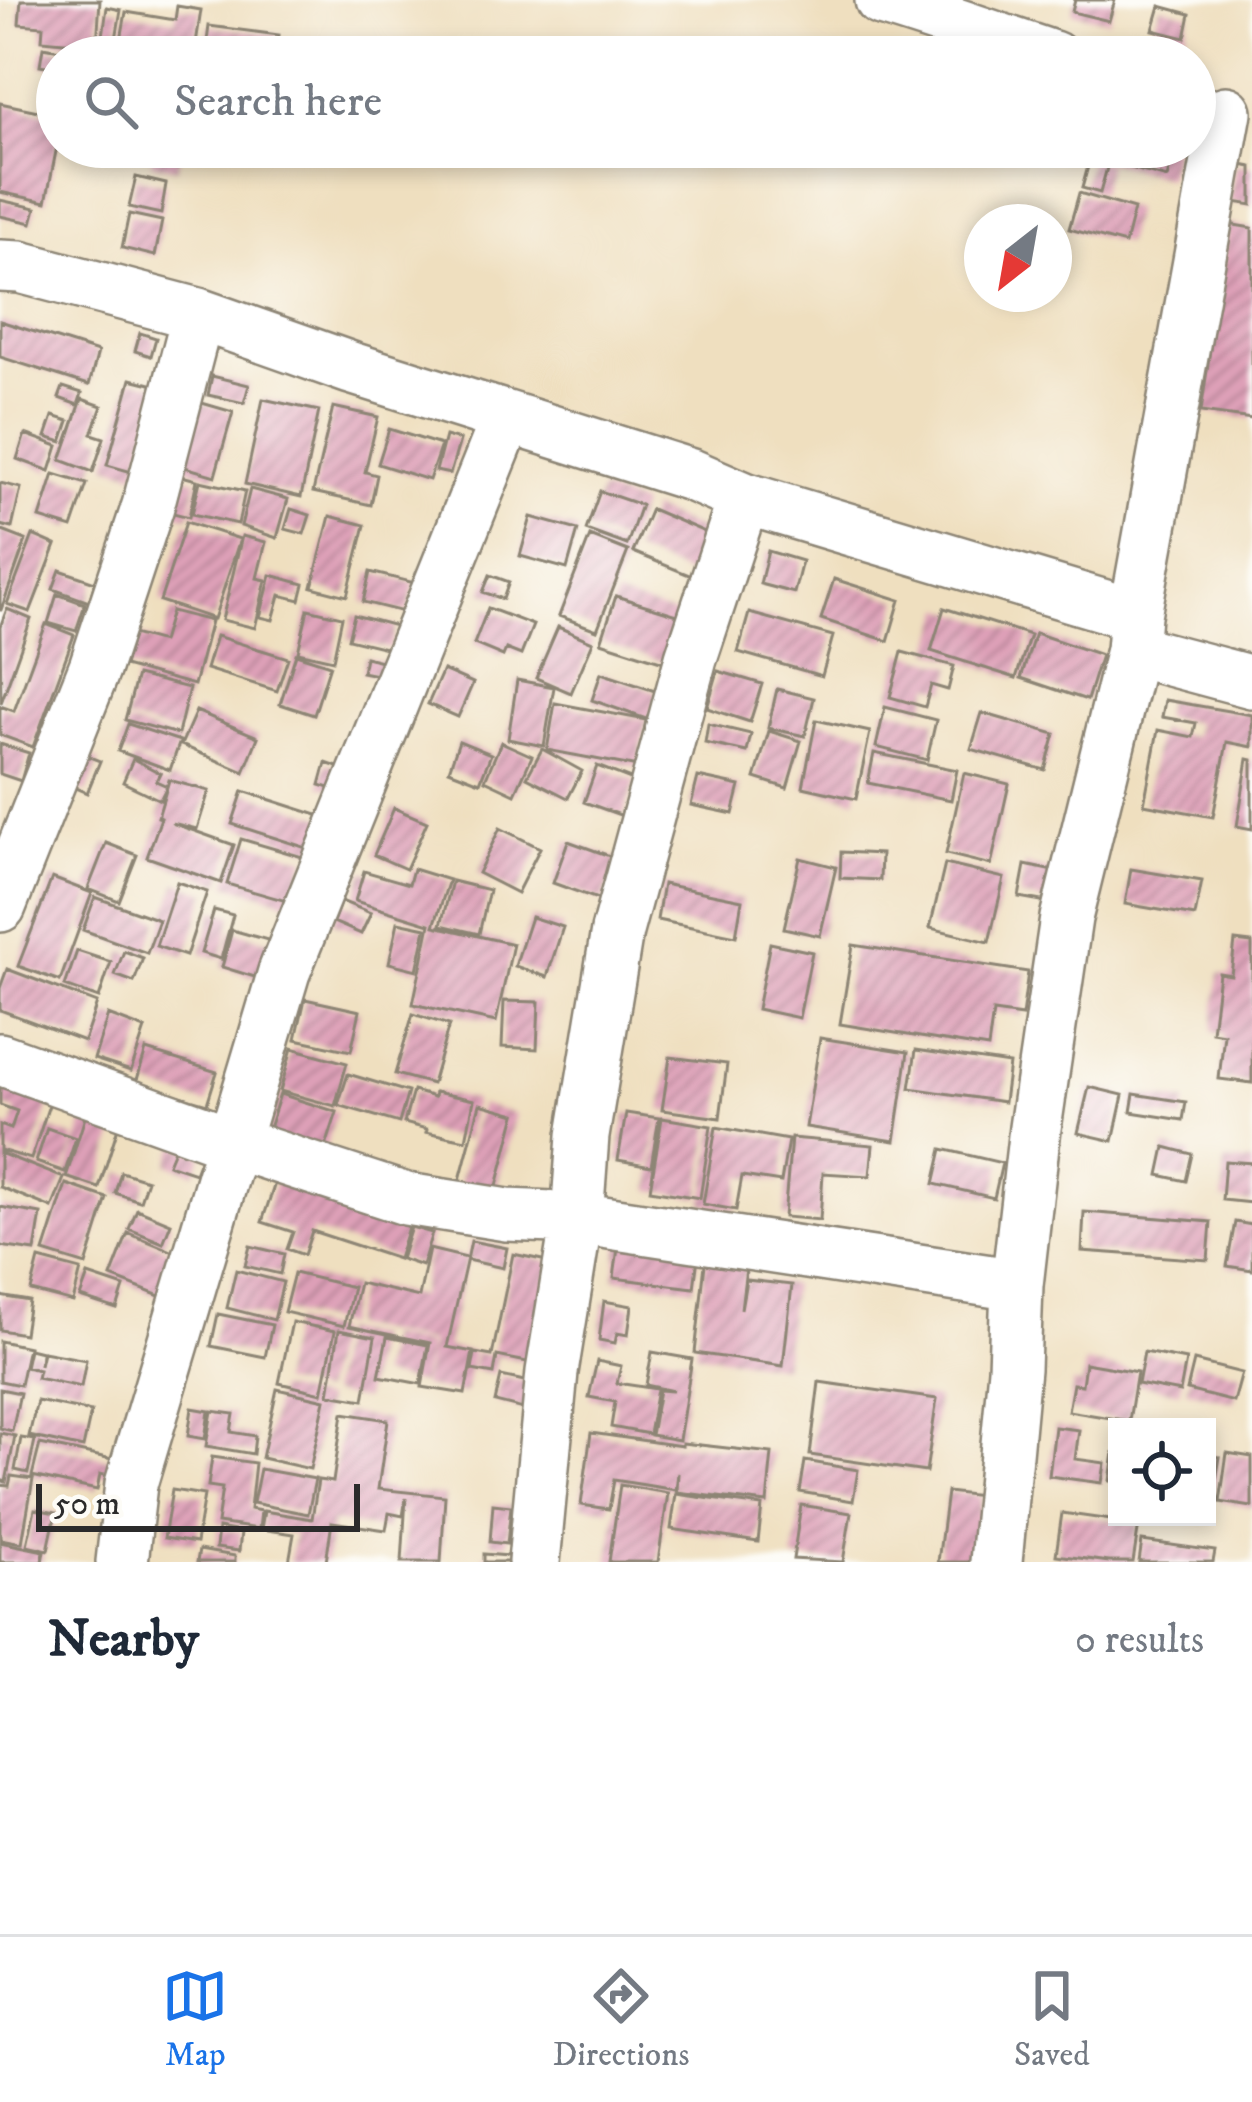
<!DOCTYPE html>
<style>
:root{--surface:#fff;--page:#f6f6f7;--text:#1f2937;--muted:#747a83;--line:#e0e1e3;--accent:#1a73e8}
body{margin:0;font-family:"IM FELL DW Pica",serif;background:var(--page);color:var(--text)}
.controls{position:absolute;right:36px;bottom:36px;display:grid;overflow:hidden;border-radius:0px;box-shadow:0 6px 18px #0003}
.controls button{width:108px;height:108px;display:grid;place-items:center;padding:0;border:0;border-bottom:3px solid var(--line);background:var(--surface);color:var(--text);font:60px sans-serif}
.compass{position:absolute;left:964px;top:204px;width:108px;height:108px;border-radius:50%;background:var(--surface);box-shadow:0 6px 18px #0003;rotate:211deg}
.scale{position:absolute;left:36px;bottom:30px;width:324px;box-sizing:border-box;padding-left:12px;border:6px solid #2b2b2b;border-top:0;font-size:33px;line-height:42px;white-space:nowrap;color:#2b2b2b;-webkit-text-stroke:9px #fdfcf7;paint-order:stroke}
.list{margin:0;padding:0;list-style:none}
h2{display:flex;justify-content:space-between;align-items:center;height:156px;margin:0;padding:0 48px;font-size:51px}
h2 small{font-size:39px;font-weight:400;color:var(--muted)}
.icon{flex:none;width:66px;height:66px;fill:none;stroke:currentColor;stroke-width:2;stroke-linecap:round;stroke-linejoin:round}
.map{position:relative;flex:none;width:1252px;height:1562px;overflow:hidden}
.search{position:absolute;background:var(--surface);box-shadow:0 6px 18px #0003;left:36px;right:36px;top:36px;height:132px;display:flex;align-items:center;gap:30px;box-sizing:border-box;padding:0 42px;border-radius:66px;color:var(--muted);font-size:45px}
.sheet{height:372px;background:var(--surface)}
nav{display:flex;justify-content:space-around;align-items:center;box-sizing:border-box;height:168px;border-top:3px solid var(--line);background:var(--surface);font-size:33px;color:var(--muted)}
nav a{display:grid;justify-items:center;gap:6px}
nav .on{color:var(--accent)}
.map>svg:first-child{display:block}
.building{fill:url(#building-hatch)}
.lines{fill:none;stroke-linecap:round;stroke-linejoin:round}
.minor-casing{stroke:#8d8575;stroke-width:56}
.minor{stroke:#fff;stroke-width:51}
</style>
<div class="map">
<svg width="1252" height="1562" viewBox="0 0 1252 1562">
<defs>
<pattern id="building-hatch" width="6" height="6" patternUnits="userSpaceOnUse" patternTransform="scale(3)"><rect width="6" height="6" fill="#dea0b8"/><path d="M-1 1l2-2M0 6l6-6M5 7l2-2" fill="none" stroke="#b48396"/></pattern>
</defs>
<rect width="100%" height="100%" fill="#fdfcf7"/>
<filter id="ink" filterUnits="userSpaceOnUse"><feTurbulence type="fractalNoise" baseFrequency=".00833" numOctaves="2"/><feDisplacementMap in="SourceGraphic" scale="24" xChannelSelector="R" yChannelSelector="G"/><feConvolveMatrix kernelMatrix="1 2 1 2 8 2 1 2 1" color-interpolation-filters="sRGB"/></filter>
<filter id="wash" filterUnits="userSpaceOnUse"><feTurbulence type="fractalNoise" baseFrequency=".004" numOctaves="4" result="noise"/><feDisplacementMap in="SourceGraphic" scale="48" xChannelSelector="R" yChannelSelector="G"/><feGaussianBlur stdDeviation="2.7" result="paint"/><feColorMatrix in="noise" values="0 0 0 0 0 0 0 0 0 0 0 0 0 0 0 0 0 1.4 0 .05"/><feComposite in="paint" operator="in"/></filter>
<g filter="url(#wash)">
<rect width="100%" height="100%" fill="#efdfbf"/>
<g id="blocks">
<path class="building" d="M 21,0 L 100,0 L 97,45 L 42,40 L 43,26 L 19,24 Z
M 1075,0 L 1115,0 L 1109,21 L 1072,12 Z
M 177,6 L 201,10 L 194,57 L 118,57 L 126,12 L 175,20 Z
M 1160,6 L 1190,14 L 1185,38 L 1153,30 Z
M 107,7 L 121,10 L 116,39 L 103,36 Z
M 209,26 L 279,35 L 277,57 L 205,57 Z
M 43,47 L 66,51 L 65,57 L 57,57 L 57,68 L 40,65 Z
M 0,103 L 57,115 L 57,146 L 46,202 L 0,192 Z
M 154,147 L 182,147 L 177,169 L 151,163 Z
M 1097,147 L 1175,147 L 1167,178 L 1094,158 Z
M 1090,159 L 1108,164 L 1100,193 L 1082,188 Z
M 1236,164 L 1252,167 L 1252,205 L 1229,201 Z
M 136,177 L 166,184 L 161,214 L 129,207 Z
M 1079,193 L 1134,209 L 1125,244 L 1069,229 Z
M 0,200 L 36,208 L 32,223 L 0,216 Z
M 129,214 L 162,221 L 155,256 L 122,248 Z
M 1228,224 L 1252,228 L 1252,419 L 1201,412 Z
M 0,321 L 98,352 L 89,385 L 0,357 Z
M 140,333 L 156,338 L 151,356 L 135,351 Z
M 212,376 L 249,385 L 244,403 L 208,395 Z
M 131,379 L 159,386 L 135,473 L 107,465 Z
M 63,387 L 82,393 L 78,405 L 59,398 Z
M 82,399 L 102,406 L 92,434 L 104,438 L 93,472 L 61,460 Z
M 263,399 L 319,411 L 301,497 L 245,484 Z
M 195,401 L 233,412 L 215,476 L 178,465 Z
M 333,407 L 378,417 L 365,472 L 377,475 L 371,505 L 313,492 Z
M 53,416 L 69,421 L 62,442 L 46,437 Z
M 389,429 L 441,445 L 429,480 L 378,464 Z
M 25,434 L 58,446 L 50,471 L 17,459 Z
M 445,436 L 460,440 L 450,474 L 436,471 Z
M 54,474 L 87,484 L 72,528 L 40,518 Z
M 174,474 L 197,480 L 189,517 L 165,511 Z
M 200,481 L 245,491 L 238,524 L 192,514 Z
M 0,483 L 21,488 L 12,528 L 0,525 Z
M 250,489 L 288,499 L 277,538 L 241,526 Z
M 600,491 L 641,505 L 627,545 L 586,530 Z
M 291,509 L 310,515 L 304,534 L 285,529 Z
M 651,509 L 712,535 L 694,577 L 633,552 Z
M 330,516 L 365,525 L 347,596 L 312,587 Z
M 531,517 L 578,530 L 567,569 L 520,556 Z
M 186,522 L 240,539 L 214,619 L 160,601 Z
M 0,530 L 26,540 L 1,610 L 0,610 Z
M 33,535 L 56,545 L 30,612 L 7,604 Z
M 242,536 L 266,542 L 257,578 L 266,580 L 255,628 L 222,620 Z
M 590,536 L 628,551 L 597,630 L 559,616 Z
M 768,551 L 802,561 L 794,593 L 760,584 Z
M 60,570 L 95,582 L 89,602 L 53,589 Z
M 370,572 L 415,583 L 407,613 L 363,602 Z
M 271,575 L 304,584 L 300,600 L 280,595 L 273,620 L 260,617 Z
M 490,575 L 509,582 L 503,599 L 483,592 Z
M 834,579 L 900,600 L 888,641 L 821,619 Z
M 57,594 L 85,604 L 76,631 L 48,623 Z
M 616,596 L 684,617 L 670,664 L 601,642 Z
M 488,608 L 533,625 L 521,655 L 506,649 L 503,656 L 474,644 Z
M 944,608 L 1030,635 L 1016,678 L 931,651 Z
M 7,609 L 31,619 L 1,703 L 0,627 Z
M 308,609 L 342,617 L 333,660 L 298,652 Z
M 171,611 L 211,621 L 194,685 L 124,666 L 133,634 L 162,642 Z
M 749,613 L 833,636 L 822,676 L 738,652 Z
M 354,615 L 396,626 L 390,649 L 348,639 Z
M 46,624 L 74,635 L 33,747 L 0,735 L 0,706 L 14,711 Z
M 558,627 L 593,642 L 571,693 L 536,678 Z
M 1035,633 L 1101,655 L 1087,700 L 1021,678 Z
M 216,636 L 288,658 L 277,691 L 206,669 Z
M 902,652 L 954,666 L 948,690 L 931,685 L 925,707 L 890,697 Z
M 296,654 L 330,665 L 314,715 L 280,704 Z
M 365,657 L 386,662 L 382,676 L 362,672 Z
M 443,670 L 473,683 L 458,717 L 428,704 Z
M 718,671 L 762,684 L 750,722 L 707,708 Z
M 601,673 L 658,692 L 649,720 L 592,700 Z
M 137,675 L 189,688 L 178,734 L 125,720 Z
M 517,680 L 554,687 L 544,746 L 508,739 Z
M 777,689 L 814,698 L 805,736 L 768,728 Z
M 1165,700 L 1252,715 L 1252,747 L 1227,742 L 1213,817 L 1144,804 L 1158,730 L 1193,737 L 1196,723 L 1162,717 Z
M 555,703 L 646,720 L 638,767 L 547,750 Z
M 885,707 L 936,720 L 927,760 L 876,747 Z
M 196,711 L 258,737 L 244,772 L 181,745 Z
M 982,713 L 1055,734 L 1045,770 L 971,749 Z
M 816,720 L 870,732 L 856,799 L 803,787 Z
M 128,724 L 180,741 L 170,770 L 118,751 Z
M 708,724 L 751,734 L 747,752 L 705,743 Z
M 769,731 L 801,741 L 787,788 L 755,778 Z
M 459,741 L 491,754 L 480,782 L 449,770 Z
M 501,742 L 532,756 L 515,794 L 485,780 Z
M 0,744 L 29,753 L 21,781 L 0,774 Z
M 542,749 L 582,771 L 568,798 L 527,777 Z
M 874,753 L 957,770 L 951,800 L 868,783 Z
M 82,754 L 100,761 L 87,793 L 68,785 Z
M 133,759 L 160,773 L 156,781 L 167,786 L 160,800 L 123,782 Z
M 1248,759 L 1252,760 L 1252,829 L 1237,826 Z
M 326,763 L 343,769 L 336,790 L 320,785 Z
M 597,766 L 636,781 L 623,816 L 584,802 Z
M 964,773 L 1009,784 L 991,865 L 946,854 Z
M 698,777 L 740,786 L 733,814 L 691,805 Z
M 169,780 L 209,791 L 197,829 L 172,823 L 234,845 L 221,883 L 147,857 L 161,818 L 158,817 Z
M 243,791 L 327,818 L 316,851 L 232,824 Z
M 394,808 L 427,822 L 406,869 L 374,855 Z
M 500,828 L 540,848 L 517,893 L 478,873 Z
M 241,839 L 306,858 L 293,903 L 227,884 Z
M 568,841 L 618,859 L 603,901 L 553,883 Z
M 106,843 L 137,855 L 119,901 L 88,889 Z
M 841,852 L 881,854 L 880,880 L 840,878 Z
M 800,858 L 836,867 L 820,936 L 784,928 Z
M 945,864 L 1004,878 L 989,942 L 930,928 Z
M 1025,865 L 1053,871 L 1047,902 L 1019,897 Z
M 413,869 L 449,880 L 434,926 L 513,944 L 496,1022 L 413,1004 L 430,924 L 355,901 L 364,871 L 409,884 Z
M 1131,869 L 1202,881 L 1195,916 L 1125,904 Z
M 52,878 L 92,893 L 60,981 L 18,966 Z
M 452,881 L 489,890 L 479,934 L 441,925 Z
M 177,882 L 207,892 L 186,956 L 156,946 Z
M 663,884 L 742,900 L 736,936 L 657,920 Z
M 95,897 L 159,920 L 147,953 L 83,930 Z
M 341,901 L 371,913 L 361,934 L 333,922 Z
M 214,910 L 233,915 L 221,959 L 201,953 Z
M 531,917 L 563,927 L 547,977 L 515,966 Z
M 398,922 L 426,928 L 417,970 L 389,963 Z
M 232,930 L 282,944 L 271,982 L 222,967 Z
M 1235,941 L 1252,943 L 1252,1083 L 1219,1079 L 1224,1034 L 1212,1032 L 1219,973 L 1231,975 Z
M 770,943 L 812,952 L 799,1018 L 757,1009 Z
M 853,945 L 1028,972 L 1022,1016 L 993,1012 L 988,1048 L 840,1024 Z
M 77,951 L 111,962 L 99,998 L 65,986 Z
M 124,951 L 143,958 L 134,982 L 115,975 Z
M 7,969 L 97,1003 L 84,1041 L 0,1010 L 0,988 Z
M 305,999 L 360,1011 L 351,1051 L 296,1039 Z
M 504,1001 L 539,1002 L 537,1049 L 502,1047 Z
M 413,1014 L 449,1025 L 432,1084 L 395,1074 Z
M 108,1015 L 145,1029 L 131,1071 L 94,1059 Z
M 820,1038 L 908,1052 L 895,1141 L 806,1127 Z
M 292,1048 L 347,1063 L 335,1106 L 280,1091 Z
M 146,1050 L 217,1072 L 207,1104 L 136,1083 Z
M 916,1050 L 1009,1064 L 1004,1102 L 910,1088 Z
M 670,1057 L 727,1064 L 720,1118 L 662,1110 Z
M 348,1074 L 408,1092 L 399,1123 L 338,1105 Z
M 0,1080 L 53,1093 L 31,1159 L 0,1150 L 0,1125 L 11,1129 L 17,1111 L 0,1105 Z
M 1089,1087 L 1123,1095 L 1113,1141 L 1078,1133 Z
M 413,1091 L 434,1097 L 435,1092 L 474,1100 L 466,1140 L 426,1132 L 427,1129 L 404,1123 Z
M 280,1094 L 337,1112 L 322,1159 L 265,1141 Z
M 1134,1094 L 1186,1102 L 1183,1120 L 1131,1112 Z
M 480,1104 L 516,1114 L 493,1201 L 457,1191 Z
M 626,1113 L 659,1118 L 651,1166 L 618,1160 Z
M 86,1114 L 119,1124 L 99,1188 L 66,1177 Z
M 662,1118 L 711,1126 L 700,1198 L 650,1190 Z
M 716,1127 L 788,1140 L 781,1182 L 742,1176 L 736,1210 L 703,1204 Z
M 47,1128 L 76,1138 L 65,1172 L 36,1162 Z
M 791,1138 L 873,1145 L 870,1176 L 823,1173 L 820,1220 L 784,1217 Z
M 176,1145 L 202,1155 L 195,1173 L 168,1164 Z
M 1165,1147 L 1192,1154 L 1186,1181 L 1159,1175 Z
M 942,1149 L 1002,1163 L 994,1198 L 934,1184 Z
M 0,1153 L 64,1178 L 52,1208 L 0,1187 Z
M 1225,1161 L 1252,1163 L 1252,1203 L 1222,1200 Z
M 121,1172 L 147,1180 L 140,1201 L 115,1193 Z
M 276,1180 L 409,1224 L 398,1259 L 312,1231 L 304,1255 L 287,1249 L 293,1232 L 262,1222 Z
M 66,1184 L 107,1198 L 86,1265 L 44,1252 Z
M 0,1207 L 41,1214 L 35,1251 L 0,1246 Z
M 137,1209 L 171,1223 L 163,1243 L 129,1229 Z
M 1084,1212 L 1211,1222 L 1208,1260 L 1082,1251 Z
M 1235,1222 L 1252,1225 L 1252,1270 L 1227,1266 Z
M 411,1227 L 432,1233 L 422,1266 L 401,1259 Z
M 128,1233 L 179,1254 L 162,1297 L 111,1277 Z
M 619,1240 L 699,1250 L 694,1288 L 614,1278 Z
M 471,1241 L 507,1248 L 503,1268 L 467,1260 Z
M 250,1246 L 284,1254 L 280,1274 L 245,1266 Z
M 429,1249 L 467,1258 L 447,1347 L 473,1352 L 465,1394 L 422,1387 L 430,1343 L 349,1326 L 359,1283 L 419,1297 Z
M 513,1254 L 552,1262 L 532,1363 L 497,1356 L 494,1374 L 472,1370 L 475,1353 L 492,1356 Z
M 706,1255 L 747,1260 L 741,1309 L 746,1280 L 792,1285 L 783,1366 L 695,1353 Z
M 39,1259 L 81,1270 L 73,1302 L 31,1291 Z
M 236,1270 L 283,1282 L 274,1320 L 227,1308 Z
M 294,1273 L 353,1287 L 344,1326 L 284,1312 Z
M 88,1275 L 124,1287 L 117,1309 L 80,1297 Z
M 0,1296 L 29,1301 L 24,1334 L 0,1330 Z
M 604,1301 L 632,1306 L 628,1335 L 617,1333 L 615,1343 L 599,1340 Z
M 218,1314 L 272,1325 L 265,1357 L 211,1346 Z
M 292,1322 L 335,1331 L 322,1393 L 279,1383 Z
M 339,1330 L 375,1337 L 364,1400 L 329,1394 Z
M 387,1337 L 428,1345 L 421,1384 L 379,1376 Z
M 0,1341 L 28,1347 L 20,1385 L 0,1381 Z
M 29,1349 L 41,1352 L 40,1365 L 43,1352 L 86,1360 L 81,1387 L 37,1378 L 39,1370 L 25,1367 Z
M 652,1352 L 692,1359 L 679,1440 L 651,1435 L 659,1390 L 673,1391 L 646,1385 Z
M 1144,1352 L 1186,1360 L 1180,1392 L 1138,1384 Z
M 597,1361 L 621,1366 L 617,1383 L 657,1389 L 649,1434 L 611,1427 L 615,1402 L 589,1397 Z
M 1194,1361 L 1242,1373 L 1234,1402 L 1187,1390 Z
M 1085,1363 L 1137,1372 L 1129,1421 L 1068,1411 L 1073,1384 L 1082,1385 Z
M 501,1376 L 529,1382 L 523,1409 L 495,1402 Z
M 819,1382 L 937,1399 L 926,1472 L 810,1455 Z
M 0,1389 L 20,1393 L 12,1431 L 0,1428 Z
M 277,1389 L 325,1400 L 310,1469 L 262,1458 Z
M 37,1401 L 91,1412 L 83,1448 L 29,1436 Z
M 192,1408 L 209,1411 L 205,1439 L 188,1436 Z
M 212,1411 L 234,1414 L 231,1432 L 255,1436 L 253,1454 L 206,1446 Z
M 343,1413 L 388,1420 L 378,1489 L 445,1496 L 441,1562 L 402,1562 L 406,1498 L 403,1516 L 389,1513 L 386,1530 L 332,1522 L 326,1562 L 289,1562 L 294,1534 L 261,1529 L 264,1511 L 312,1519 L 318,1480 L 333,1482 Z
M 1055,1427 L 1079,1430 L 1075,1459 L 1105,1463 L 1102,1483 L 1049,1476 Z
M 0,1433 L 15,1436 L 6,1482 L 0,1480 Z
M 591,1433 L 682,1446 L 682,1443 L 772,1453 L 767,1503 L 677,1492 L 678,1473 L 676,1490 L 614,1480 L 609,1509 L 581,1505 Z
M 21,1438 L 35,1440 L 28,1473 L 15,1470 Z
M 40,1444 L 117,1460 L 114,1477 L 100,1474 L 97,1490 L 32,1476 Z
M 1114,1452 L 1117,1452 L 1117,1482 L 1110,1481 Z
M 1227,1453 L 1252,1457 L 1252,1507 L 1220,1502 Z
M 1207,1455 L 1220,1457 L 1213,1497 L 1207,1496 Z
M 212,1457 L 255,1463 L 250,1509 L 261,1511 L 259,1529 L 217,1523 L 222,1488 L 208,1486 Z
M 805,1461 L 858,1470 L 853,1501 L 800,1492 Z
M 260,1469 L 315,1479 L 308,1514 L 253,1503 Z
M 11,1476 L 33,1479 L 22,1543 L 0,1539 L 0,1485 L 9,1486 Z
M 620,1485 L 668,1493 L 658,1562 L 609,1562 Z
M 172,1490 L 204,1495 L 196,1543 L 164,1538 Z
M 947,1492 L 981,1496 L 973,1562 L 938,1562 Z
M 676,1494 L 762,1506 L 758,1542 L 671,1529 Z
M 493,1504 L 511,1506 L 507,1544 L 490,1542 Z
M 801,1505 L 851,1513 L 843,1562 L 793,1559 Z
M 35,1509 L 56,1513 L 48,1550 L 27,1545 Z
M 1062,1513 L 1139,1524 L 1133,1562 L 1109,1562 L 1056,1555 Z
M 218,1528 L 241,1532 L 239,1551 L 216,1548 Z
M 1142,1541 L 1215,1551 L 1213,1562 L 1139,1562 Z
M 0,1542 L 44,1551 L 42,1562 L 0,1562 Z
M 199,1550 L 235,1556 L 235,1562 L 197,1562 Z
M 484,1554 L 508,1556 L 508,1562 L 484,1562 Z"/>
</g>
</g>
<g filter="url(#ink)">
<use href="#blocks" fill-opacity="0" stroke="#8d8575" stroke-width="3"/>
<g class="lines">
<g class="minor-casing">
<path id="minor" d="M 881,0 C 939,17 995,38 1053,57
M 0,266 L 20,267 L 198,314 L 351,368 L 691,475 L 744,498 L 1135,615 L 1132,650 L 1252,682
M 1135,615 L 1226,112
M 0,906 L 95,667 L 148,506 L 198,314
M 0,1059 L 234,1143 L 406,1199 L 507,1215 L 577,1218 L 1017,1285
M 122,1562 L 131,1484 L 284,972 L 507,418
M 534,1562 L 552,1372 L 577,1218 L 583,1136 L 617,931 L 691,658 L 744,498
M 996,1562 L 1014,1369 L 1017,1285 L 1035,1128 L 1066,918 L 1132,650"/>
</g>
<use href="#minor" class="minor"/>
</g>
</g>
</svg>
<div class="controls">
<button><svg class="icon" aria-label="locate" viewBox="0 0 24 24"><circle cx="12" cy="12" r="6"/><path d="M12 2v4M12 18v4M2 12h4M18 12h4"/></svg></button>
</div>
<svg class="compass" viewBox="-18 -18 36 36"><path d="M0-13l5 13h-10z" fill="#e53935"/><path d="M0 13l5-13h-10z" fill="#747a83"/></svg>
<div class="scale">50 m</div>
<div class="search"><svg class="icon" aria-label="search" viewBox="0 0 24 24"><circle cx="10" cy="10" r="6"/><path d="M15 15l6 6"/></svg>Search here</div>
</div>
<section class="sheet">
<h2>Nearby<small>0 results</small></h2>
<ul class="list">
</ul>
</section>
<nav>
<a class="on"><svg class="icon" aria-label="map" viewBox="0 0 24 24"><path d="M3 6l6-2 6 2 6-2v14l-6 2-6-2-6 2zM9 4v14M15 6v14"/></svg>Map</a>
<a><svg class="icon" aria-label="directions" viewBox="0 0 24 24"><path d="M12 3l9 9-9 9-9-9zM9 14v-3h6M13 9l2 2-2 2"/></svg>Directions</a>
<a><svg class="icon" aria-label="saved" viewBox="0 0 24 24"><path d="M7 4h10v16l-5-4-5 4z"/></svg>Saved</a>
</nav>
